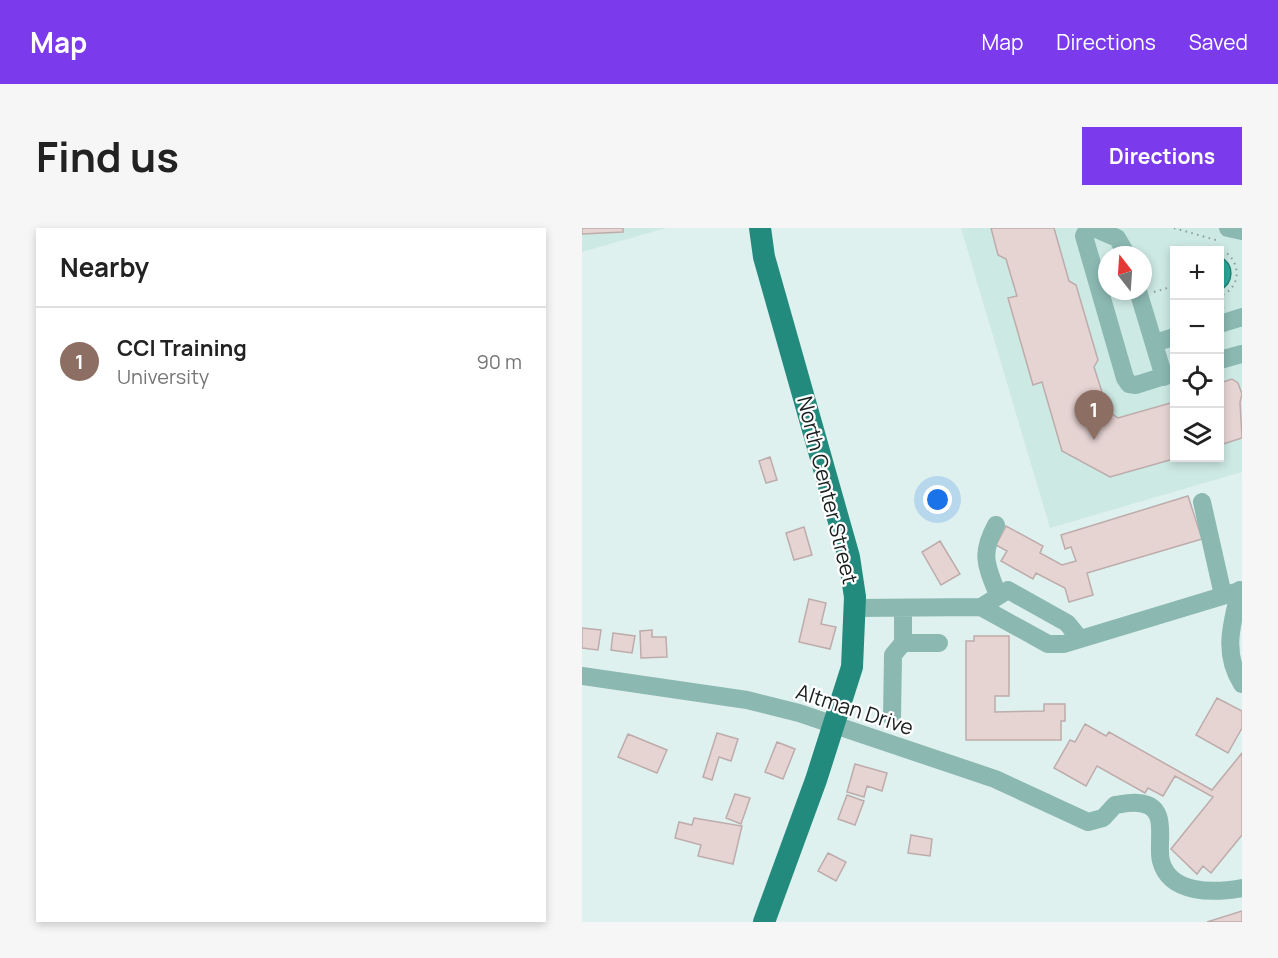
<!DOCTYPE html>
<meta charset="utf-8">
<style>
:root{--surface:#fff;--page:#f6f6f6;--text:#222;--muted:#767676;--line:#e0e0e0;--accent:#7c3aed}
body{margin:0;font-family:Manrope,sans-serif;background:var(--page);color:var(--text)}
.controls{position:absolute;right:18px;top:18px;display:grid;overflow:hidden;border-radius:0px;box-shadow:0 3px 9px #0003}
.controls button{width:54px;height:54px;display:grid;place-items:center;padding:0;border:0;border-bottom:2px solid var(--line);background:var(--surface);color:var(--text);font:30px sans-serif}
.compass{position:absolute;left:516px;top:18px;width:54px;height:54px;border-radius:50%;background:var(--surface);box-shadow:0 3px 9px #0003;rotate:343deg}
.you{position:absolute;left:356px;top:272px;width:21px;height:21px;margin:-15px;border:4px solid #fff;border-radius:50%;background:#1a73e8;box-shadow:0 0 0 9px #1a73e833}
.badge{display:grid;place-items:center;width:39px;height:39px;border-radius:50%;background:var(--accent);color:#fff;font-size:20px;font-weight:700}
.pin{position:absolute;translate:-50% -50px;filter:drop-shadow(0 2px 3px #0008)}
.pin::after{content:'';position:absolute;top:32px;width:21px;height:18px;background:inherit;clip-path:polygon(0 0,100% 0,50% 100%)}
.list{margin:0;padding:0;list-style:none}
h2{display:flex;justify-content:space-between;align-items:center;height:78px;margin:0;padding:0 24px;font-size:26px}
h2 small{font-size:20px;font-weight:400;color:var(--muted)}
.list li{display:grid;grid-template-columns:39px 1fr auto;gap:18px;align-items:center;box-sizing:border-box;height:108px;padding:0 24px;border-top:2px solid var(--line)}
.list b{display:block;font-size:22px;white-space:nowrap}
.list p{margin:0;font-size:20px;white-space:nowrap;color:var(--muted)}
.list em{font-size:20px;font-style:normal;color:var(--muted)}
.icon{flex:none;width:33px;height:33px;fill:none;stroke:currentColor;stroke-width:2;stroke-linecap:round;stroke-linejoin:round}
.map{position:relative;flex:none;width:660px;height:694px;overflow:hidden;border-radius:0px}
header{display:flex;align-items:center;gap:36px;box-sizing:border-box;height:84px;padding:0 30px;background:var(--accent);color:#fff}
header strong{font-size:28px}
nav{display:flex;gap:33px;margin-inline-start:auto;font-size:21px}
.intro{display:flex;align-items:center;justify-content:space-between;box-sizing:border-box;height:144px;padding:0 36px}
h1{margin:0;font-size:42px}
.button{padding:15px 27px;border-radius:0px;background:var(--accent);color:#fff;font-size:21px;font-weight:700}
main{display:flex;gap:36px;padding:0 36px}
aside{flex:1;background:var(--surface);border-radius:0px;box-shadow:0 3px 9px #0003}
.map>svg:first-child{display:block}
.built{fill:#cde9e4;fill-rule:evenodd}
.water{fill:url(#water-ripples);stroke:#247f75;stroke-width:1.5}
.building{fill:#e6d4d3;stroke:#bdacab;stroke-width:1.5}
.lines{fill:none;stroke-linecap:round;stroke-linejoin:round}
.path{stroke:#8b9997;stroke-width:2;stroke-dasharray:1.5 4.5;stroke-linecap:butt}
.minor{stroke:#8bb8b1;stroke-width:18}
.major{stroke:#238a7e;stroke-width:22}
.labels{text-anchor:middle;dominant-baseline:central;stroke-width:4.5;stroke-linejoin:round;paint-order:stroke}
.street-label{font-size:21px;fill:#181f1e;stroke:#fff}
</style>
<header>
<strong>Map</strong>
<nav><a>Map</a><a>Directions</a><a>Saved</a></nav>
</header>
<div class="intro"><h1>Find us</h1><a class="button">Directions</a></div>
<main>
<aside>
<h2>Nearby<small></small></h2>
<ul class="list">
<li><span class="badge" style="background:#8d6e63">1</span><div><b>CCI Training</b><p>University</p></div><em>90 m</em></li>
</ul>
</aside>
<div class="map">
<svg width="660" height="694" viewBox="0 0 660 694">
<defs>
<pattern id="water-ripples" width="26" height="14" patternUnits="userSpaceOnUse" patternTransform="scale(1.5)"><rect width="26" height="14" fill="#29a89a"/><path d="M2 4q2-2 4 0t4 0M15 11q2-2 4 0t4 0" fill="none" stroke="#22887d"/></pattern>
</defs>
<rect width="100%" height="100%" fill="#dff1ee"/>
<path class="built" d="M 0,0 L 84,0 L 0,24 Z
M 379,0 L 660,0 L 660,244 L 468,300 ZM 592,22 L 638,22 L 638,230 L 592,230 ZM 525,27 L 561,27 L 561,63 L 525,63 Z"/>
<path class="water" d="M 638,29 C 653,36 652,55 638,62 Z"/>
<path class="building" d="M 0,0 L 41,0 L 41,4 L 0,6 Z
M 409,0 L 472,0 L 487,53 L 494,57 L 516,132 L 512,139 L 526,183 L 536,190 L 592,174 L 592,230 L 595,230 L 528,249 L 480,223 L 460,154 L 451,157 L 426,70 L 435,68 L 424,31 L 416,27 Z
M 650,151 L 656,155 L 660,166 L 658,174 L 660,210 L 638,217 L 638,155 Z
M 188,229 L 195,252 L 184,255 L 177,233 Z
M 606,268 L 620,311 L 505,345 L 511,367 L 487,374 L 483,360 L 454,345 L 451,351 L 419,333 L 425,323 L 414,317 L 424,298 L 461,318 L 458,325 L 480,337 L 494,333 L 489,319 L 483,321 L 479,307 Z
M 222,299 L 230,327 L 212,332 L 204,305 Z
M 358,313 L 378,346 L 359,357 L 340,324 Z
M 227,371 L 244,375 L 239,396 L 254,399 L 248,421 L 217,414 Z
M 0,400 L 19,402 L 16,422 L 0,420 Z
M 70,402 L 70,409 L 84,409 L 85,429 L 59,430 L 58,403 Z
M 31,405 L 53,408 L 50,425 L 29,422 Z
M 392,408 L 427,408 L 427,468 L 413,468 L 413,484 L 462,483 L 462,476 L 483,476 L 483,493 L 479,493 L 479,512 L 384,512 L 384,413 L 392,413 Z
M 635,470 L 660,483 L 660,500 L 646,525 L 614,507 Z
M 503,496 L 524,508 L 527,504 L 630,562 L 660,525 L 660,607 L 629,645 L 621,638 L 615,646 L 589,621 L 631,569 L 593,548 L 581,568 L 566,560 L 563,565 L 515,538 L 504,558 L 472,540 L 488,512 L 493,514 Z
M 135,505 L 156,511 L 149,533 L 137,529 L 130,552 L 121,549 Z
M 46,506 L 85,522 L 75,545 L 36,529 Z
M 195,514 L 213,521 L 201,551 L 183,544 Z
M 273,536 L 305,545 L 300,563 L 285,558 L 282,569 L 265,564 Z
M 153,566 L 168,570 L 159,596 L 144,590 Z
M 265,567 L 282,573 L 273,597 L 256,591 Z
M 112,590 L 160,598 L 151,636 L 116,628 L 119,617 L 93,610 L 97,594 L 110,597 Z
M 329,607 L 350,611 L 348,628 L 326,625 Z
M 246,625 L 264,634 L 254,653 L 236,643 Z
M 660,683 L 660,694 L 625,694 Z"/>
<g class="lines">
<path class="path" d="M 592,0 L 637,13
M 622,22 L 642,23 C 660,35 659,60 638,68
M 572,64 L 592,58
M 639,68 L 642,80"/>
<path class="minor" d="M 506,0 L 502,8 L 543,150 L 547,156 L 554,157 L 592,145
M 512,0 L 535,10 L 545,27
M 646,0 L 660,3
M 556,63 L 582,149
M 638,96 L 660,89
M 572,115 L 592,109
M 638,132 L 660,126
M 620,274 L 641,367
M 414,297 C 398,326 404,337 416,367
M 658,362 C 650,395 640,425 660,456
M 399,379 L 426,362 L 485,395 L 498,411
M 273,380 L 399,379 L 466,416 L 482,416 L 660,362
M 321,415 L 357,415
M 0,448 L 165,472 L 217,485 L 413,551 L 506,594 L 521,590 L 533,577 C 540,576 549,574 556,575 C 589,577 574,614 579,633 C 588,667 633,665 660,660
M 310,490 L 311,427 L 321,415 L 321,380"/>
<path class="major" d="M 178,0 L 182,29 L 267,329 L 273,369 L 270,439 L 234,552 L 182,694"/>
</g>
<g class="labels">
<g class="street-label">
<text transform="translate(246 262) rotate(76)">North Center Street</text>
<text transform="translate(273 481) rotate(18)">Altman Drive</text>
</g>
</g>
</svg>
<div class="controls">
<button>+</button>
<button>−</button>
<button><svg class="icon" aria-label="locate" viewBox="0 0 24 24"><circle cx="12" cy="12" r="6"/><path d="M12 2v4M12 18v4M2 12h4M18 12h4"/></svg></button>
<button><svg class="icon" aria-label="layers" viewBox="0 0 24 24"><path d="M12 4l9 5-9 5-9-5zM3 14l9 5 9-5"/></svg></button>
</div>
<svg class="compass" viewBox="-18 -18 36 36"><path d="M0-13l5 13h-10z" fill="#e53935"/><path d="M0 13l5-13h-10z" fill="#767676"/></svg>
<div class="you"></div>
<div class="pin badge" style="left:512px;top:212px;background:#8d6e63">1</div>
</div>
</main>
